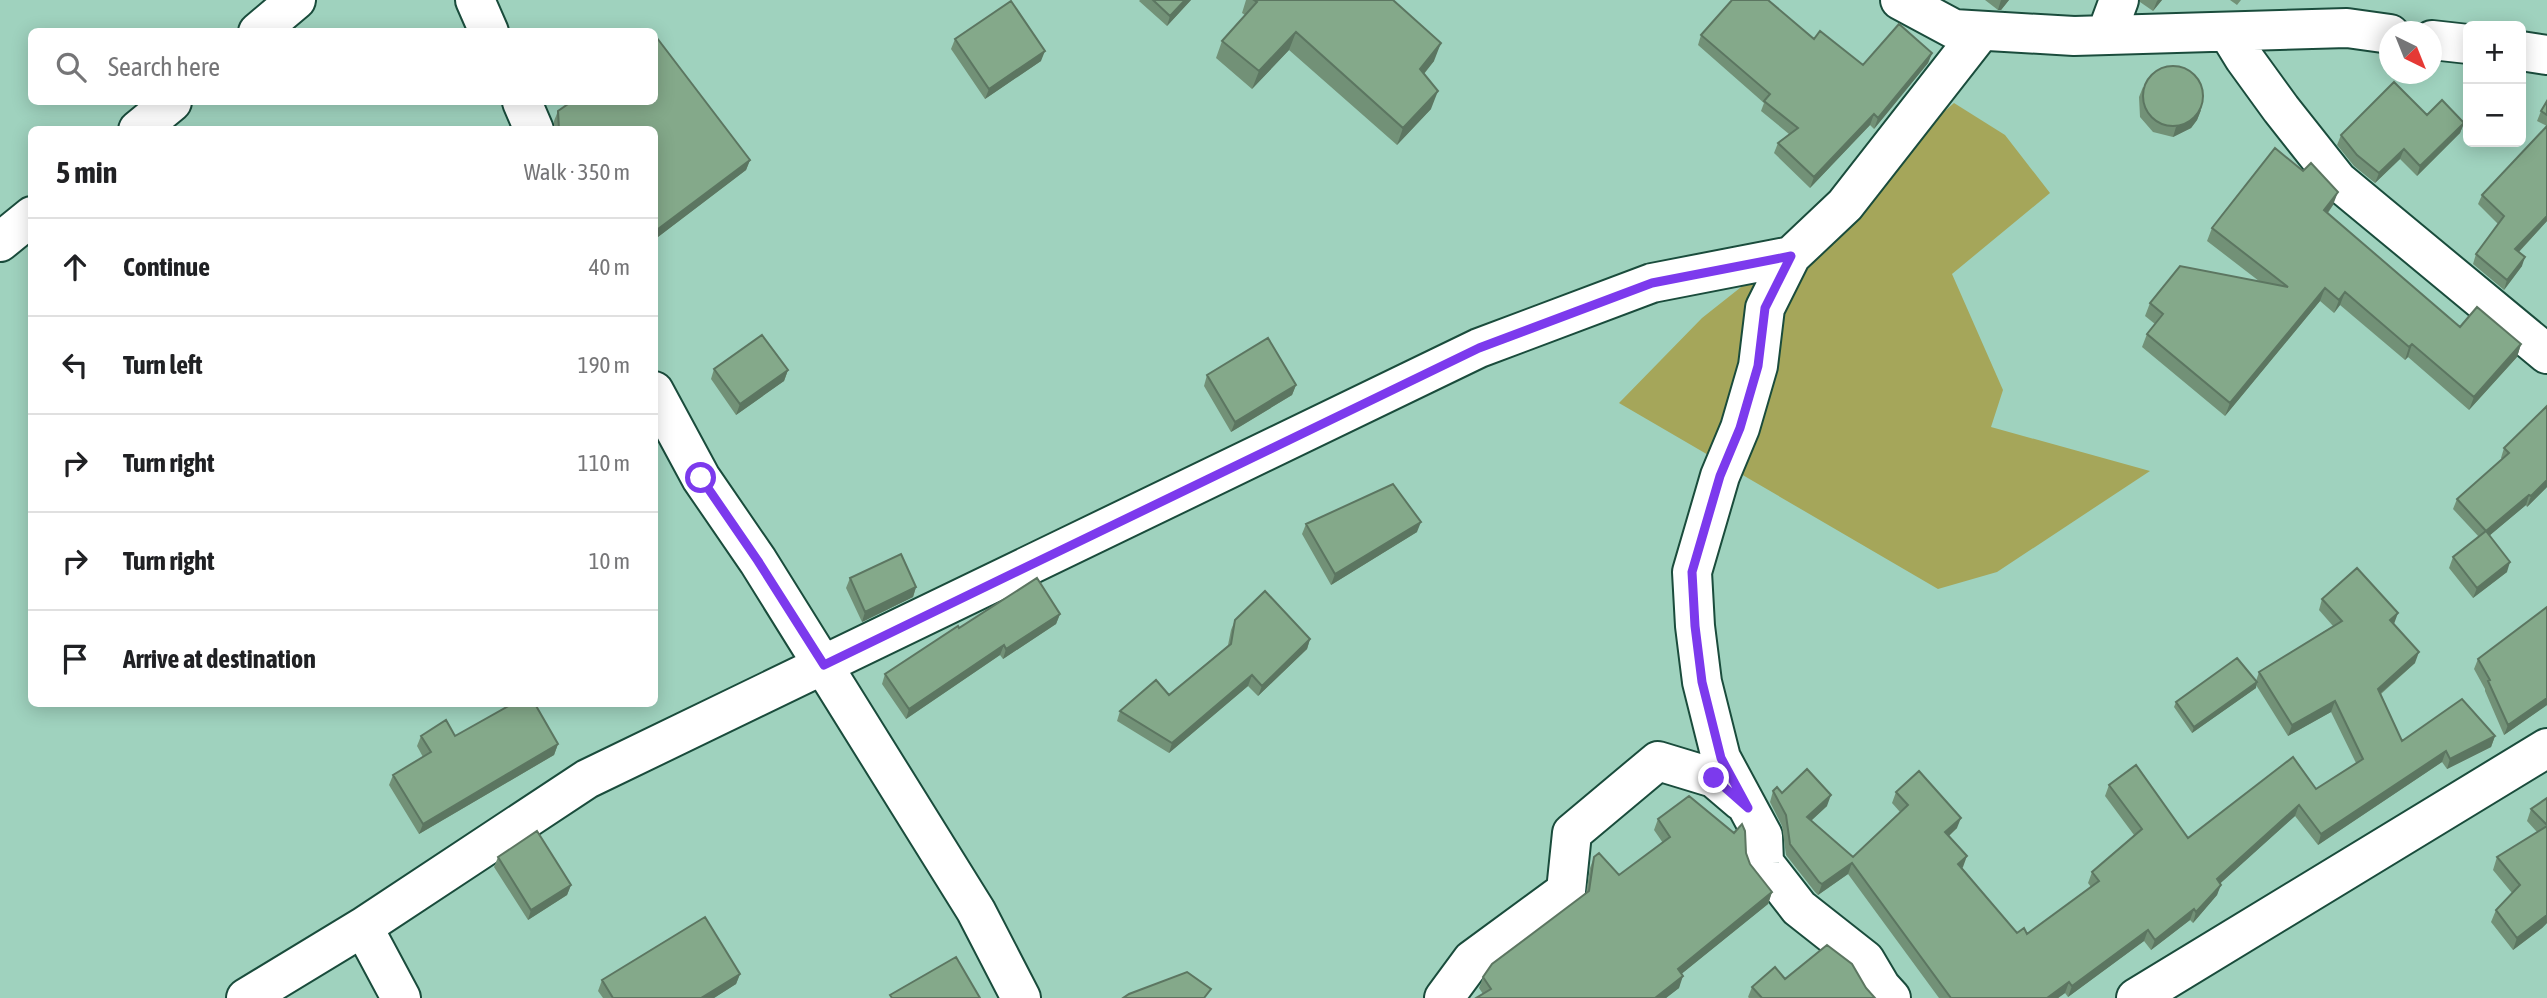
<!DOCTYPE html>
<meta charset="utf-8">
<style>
:root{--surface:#fff;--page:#f2f2f2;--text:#202124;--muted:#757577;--line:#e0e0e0}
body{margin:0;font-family:"Asap Condensed",sans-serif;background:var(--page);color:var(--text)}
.controls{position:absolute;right:21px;top:21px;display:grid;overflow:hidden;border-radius:10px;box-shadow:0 4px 18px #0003}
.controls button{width:63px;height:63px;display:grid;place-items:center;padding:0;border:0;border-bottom:2px solid var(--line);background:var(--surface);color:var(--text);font:35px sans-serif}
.compass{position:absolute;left:2379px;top:21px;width:63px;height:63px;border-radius:50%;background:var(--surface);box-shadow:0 4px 18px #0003;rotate:137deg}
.stop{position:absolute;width:21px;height:21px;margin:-16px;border:5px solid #7c3aed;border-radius:50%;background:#fff}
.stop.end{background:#7c3aed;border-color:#fff;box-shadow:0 2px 7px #0008}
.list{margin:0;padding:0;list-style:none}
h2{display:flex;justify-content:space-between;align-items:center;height:91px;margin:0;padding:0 28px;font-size:30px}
h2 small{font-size:23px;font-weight:400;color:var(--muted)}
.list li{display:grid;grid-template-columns:46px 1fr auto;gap:21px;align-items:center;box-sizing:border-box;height:98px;padding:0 28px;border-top:2px solid var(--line)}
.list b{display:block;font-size:26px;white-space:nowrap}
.list em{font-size:23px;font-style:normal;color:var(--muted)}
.icon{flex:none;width:38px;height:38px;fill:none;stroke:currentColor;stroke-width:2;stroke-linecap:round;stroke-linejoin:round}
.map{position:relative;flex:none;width:2547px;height:998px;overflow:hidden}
.search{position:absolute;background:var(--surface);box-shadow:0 4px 18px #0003;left:28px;top:28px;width:630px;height:77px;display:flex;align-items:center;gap:18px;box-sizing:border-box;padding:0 24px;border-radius:10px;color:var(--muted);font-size:26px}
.panel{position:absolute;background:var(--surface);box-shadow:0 4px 18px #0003;left:28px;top:126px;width:630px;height:581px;border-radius:10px}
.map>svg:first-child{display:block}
.green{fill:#a5a65a}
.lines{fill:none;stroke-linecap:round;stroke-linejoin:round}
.minor-casing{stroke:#1a4c3c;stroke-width:42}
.minor{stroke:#fff;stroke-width:38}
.wall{fill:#729177}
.shaded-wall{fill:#5c7661}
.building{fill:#84a98a;stroke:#5c7661;stroke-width:2}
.route{stroke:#7c3aed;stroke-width:9}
</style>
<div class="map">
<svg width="2547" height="998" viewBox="0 0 2547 998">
<rect width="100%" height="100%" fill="#9fd2be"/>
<path class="green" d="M 1954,103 L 2005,135 L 2050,193 L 1952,274 L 2003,390 L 1991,427 L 2150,471 L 1997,572 L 1938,589 L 1619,403 L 1702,318 L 1750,280 Z"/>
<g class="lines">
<g class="minor-casing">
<path id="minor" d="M 475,0 L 489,32
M 1900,0 L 1954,29 L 2074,36 L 2347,28 L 2390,34
M 258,32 L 296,0
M 2228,32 L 2244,58 L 2281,109 L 2338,181 L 2547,354
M 2106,35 L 2119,0
M 2432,40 L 2468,44
M 2521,51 L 2547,55
M 522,102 L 534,130
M 138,130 L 172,102
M 0,242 L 32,216
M 654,391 L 701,478 L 758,561 L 976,911 L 1021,998
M 363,927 L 401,998
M 246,998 L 363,927 L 587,779 L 1479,348 L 1652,283 L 1791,256
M 1444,998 L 1472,960 L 1566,891 L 1572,833 L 1658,761 L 1714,778 L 1741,801
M 1891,998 L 1881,987 L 1865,960 L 1799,908 L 1764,863 L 1763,836 L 1721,758 L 1702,682 L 1695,626 L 1692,572 L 1720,476 L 1740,428 L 1758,366 L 1765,308 L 1791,256 L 1845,205 L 1981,31
M 2136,998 L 2547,748"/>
</g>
<use href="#minor" class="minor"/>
</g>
<path class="wall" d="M 1140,0 L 1191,0 L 1167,26 L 1139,1 Z
M 1246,0 L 1393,0 L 1434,61 L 1424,74 L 1431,109 L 1397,145 L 1289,50 L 1252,89 L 1216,58 L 1222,41 L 1245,15 L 1242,13 Z
M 1985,0 L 2009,0 L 2001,10 L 1998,10 Z
M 2140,0 L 2162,0 L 2153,11 L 2140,2 Z
M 2230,0 L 2241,0 L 2237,5 Z
M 1701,35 L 1814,39 L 1863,65 L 1932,53 L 1928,63 L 1874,129 L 1870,125 L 1810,188 L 1774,153 L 1778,143 L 1789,134 L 1761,111 L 1764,103 L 1698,45 Z
M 657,38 L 750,160 L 746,170 L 654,240 L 654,130 L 554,130 L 554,121 L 558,111 L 571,102 L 654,102 L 654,40 Z
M 955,39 L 1041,61 L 985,99 L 951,49 Z
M 2143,87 L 2201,110 L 2197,120 L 2191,128 L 2173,137 L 2153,132 L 2140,117 L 2139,97 Z
M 2547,101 L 2547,221 L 2519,252 L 2522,266 L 2504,290 L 2473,264 L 2476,254 L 2498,224 L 2478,204 L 2482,195 L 2547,126 L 2537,121 L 2541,111 Z
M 2427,115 L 2464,123 L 2460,133 L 2417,176 L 2400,159 L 2375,183 L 2354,166 L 2337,145 L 2341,135 Z
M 2333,205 L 2328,213 L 2460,327 L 2521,344 L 2517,357 L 2469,410 L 2408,357 L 2405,360 L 2340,305 L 2334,313 L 2320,301 L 2225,416 L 2142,347 L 2147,334 L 2155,324 L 2145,316 L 2150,303 L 2259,281 L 2207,241 L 2212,228 Z
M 714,369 L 788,370 L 784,381 L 736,415 L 711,379 Z
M 1207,375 L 1296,385 L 1292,395 L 1231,432 L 1204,386 Z
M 2547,406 L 2547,487 L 2527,507 L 2526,505 L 2490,535 L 2507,572 L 2473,598 L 2449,568 L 2453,557 L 2479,537 L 2453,509 L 2457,499 L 2502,459 L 2501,458 L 2504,448 Z
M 1306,524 L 1417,532 L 1331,585 L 1302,534 Z
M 850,578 L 916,587 L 913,597 L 862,622 L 846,588 Z
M 2322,599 L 2394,624 L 2415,663 L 2381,694 L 2402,741 L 2495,736 L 2491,747 L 2447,769 L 2442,762 L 2318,845 L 2295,816 L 2220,883 L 2217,895 L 2193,923 L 2190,920 L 2151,950 L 2144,941 L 2068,997 L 2065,993 L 2058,998 L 1939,998 L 1848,874 L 1818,895 L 1815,892 L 1786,855 L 1782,826 L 1770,802 L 1773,791 L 1782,793 L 1827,806 L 1811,821 L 1853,857 L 1900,812 L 1892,803 L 1896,792 L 1957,828 L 1949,836 L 1963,867 L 1962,868 L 2017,933 L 2027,934 L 2091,887 L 2088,883 L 2092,872 L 2134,835 L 2105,796 L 2109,785 L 2188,838 L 2316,789 L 2356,763 L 2331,712 L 2288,736 L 2256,685 L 2256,688 L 2192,733 L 2174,707 L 2176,702 L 2256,681 L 2259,672 L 2333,626 L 2319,610 Z
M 2547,607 L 2547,705 L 2504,735 L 2485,691 L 2485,689 L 2474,669 L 2478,659 Z
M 1060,614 L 1056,624 L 1003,659 L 1000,655 L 906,719 L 882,684 L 885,674 L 959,628 Z
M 1235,620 L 1310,639 L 1307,649 L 1258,696 L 1248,686 L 1169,753 L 1117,721 L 1120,711 L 1169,695 L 1228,645 L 1231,630 Z
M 421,736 L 455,736 L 558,744 L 554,755 L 419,834 L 389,785 L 393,775 L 423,757 L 417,746 Z
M 2547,798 L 2547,923 L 2542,928 L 2513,950 L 2491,922 L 2496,910 L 2512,893 L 2493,870 L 2497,857 L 2537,832 L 2527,821 L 2531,809 Z
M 1658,819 L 1746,853 L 1750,864 L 1772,892 L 1768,904 L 1681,974 L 1679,988 L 1666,998 L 1476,998 L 1483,994 L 1479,988 L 1483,977 L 1586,893 L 1590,868 L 1594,857 L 1619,875 L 1663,843 L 1654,830 Z
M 498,857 L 571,885 L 567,895 L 528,920 L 494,867 Z
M 740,974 L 736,984 L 714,998 L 603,998 L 598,991 L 602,980 Z
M 1785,979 L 1866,988 L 1875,998 L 1749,998 L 1748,997 L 1752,987 Z"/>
<path class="shaded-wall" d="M 1185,0 L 1191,0 L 1167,26 L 1170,16 Z
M 2001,0 L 2009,0 L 2001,10 L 1998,10 Z
M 2158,0 L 2162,0 L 2153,11 L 2157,1 Z
M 1296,32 L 1289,50 L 1252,89 L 1259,71 Z
M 1441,43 L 1434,61 L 1413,87 L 1420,69 Z
M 1045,51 L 1041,61 L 985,99 L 989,89 Z
M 1932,53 L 1928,63 L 1874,129 L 1878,118 Z
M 1438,91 L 1431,109 L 1397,145 L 1403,128 Z
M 2201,110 L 2197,120 L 2191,128 L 2173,137 L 2176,127 Z
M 1874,114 L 1870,125 L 1810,188 L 1814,177 Z
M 2464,123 L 2460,133 L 2417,176 L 2420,166 Z
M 2404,149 L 2400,159 L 2375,183 L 2379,173 Z
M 750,160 L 746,170 L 654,240 L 654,232 Z
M 2338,192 L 2333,205 L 2320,223 L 2324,210 Z
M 2547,216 L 2547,221 L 2512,259 L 2515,249 Z
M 2525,257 L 2522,266 L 2504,290 L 2507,280 Z
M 2325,288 L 2320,301 L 2225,416 L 2230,403 Z
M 2345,292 L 2340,305 L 2334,313 L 2339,300 Z
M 2412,344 L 2408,357 L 2405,360 L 2409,347 Z
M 2521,344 L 2517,357 L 2469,410 L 2474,397 Z
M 788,370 L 784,381 L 736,415 L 740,404 Z
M 1296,385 L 1292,395 L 1231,432 L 1235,422 Z
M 2547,480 L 2547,487 L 2527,507 L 2531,496 Z
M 2529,495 L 2526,505 L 2483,541 L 2486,531 Z
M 1421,522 L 1417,532 L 1331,585 L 1335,574 Z
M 2510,562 L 2507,572 L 2473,598 L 2477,588 Z
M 916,587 L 913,597 L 862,622 L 865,612 Z
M 2398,613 L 2394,624 L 2390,620 Z
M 1060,614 L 1056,624 L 1003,659 L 1006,649 Z
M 1310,639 L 1307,649 L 1258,696 L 1262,686 Z
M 1004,645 L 1000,655 L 906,719 L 909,709 Z
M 2419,652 L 2415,663 L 2374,699 L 2378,689 Z
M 1252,675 L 1248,686 L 1169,753 L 1172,743 Z
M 2257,682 L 2256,688 L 2192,733 L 2194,727 Z
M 2547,698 L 2547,705 L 2504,735 L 2508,725 Z
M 2335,701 L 2331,712 L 2288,736 L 2292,725 Z
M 2495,736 L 2491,747 L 2447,769 L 2450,759 Z
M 558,744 L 554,755 L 419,834 L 423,824 Z
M 2446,751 L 2442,762 L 2318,845 L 2321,834 Z
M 1831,795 L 1827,806 L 1803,828 L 1807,817 Z
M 2299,805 L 2295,816 L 2213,890 L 2217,879 Z
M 1961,818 L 1957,828 L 1941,843 L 1945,832 Z
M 1967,856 L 1963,867 L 1954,875 L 1958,864 Z
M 1852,863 L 1848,874 L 1818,895 L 1822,884 Z
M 571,885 L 567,895 L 528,920 L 531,910 Z
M 2221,885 L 2217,895 L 2193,923 L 2196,912 Z
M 1772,892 L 1768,904 L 1674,980 L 1678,969 Z
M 2194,909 L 2190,920 L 2151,950 L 2155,940 Z
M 2547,915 L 2547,923 L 2542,928 L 2513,950 L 2517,938 Z
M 2148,930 L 2144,941 L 2068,997 L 2072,986 Z
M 740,974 L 736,984 L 714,998 L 701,998 Z
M 1683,976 L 1679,988 L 1666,998 L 1655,998 Z
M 2069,982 L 2065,993 L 2058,998 L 2047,998 Z"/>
<path class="building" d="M 1153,0 L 1185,0 L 1170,16 Z
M 1254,0 L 1393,0 L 1441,43 L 1420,69 L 1438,91 L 1403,128 L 1296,32 L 1259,71 L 1222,41 L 1257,2 Z
M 1732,0 L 1768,0 L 1814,39 L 1820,31 L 1863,65 L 1899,24 L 1932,53 L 1878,118 L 1874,114 L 1814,177 L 1778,143 L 1798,128 L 1764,101 L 1770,94 L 1701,35 Z
M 1011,1 L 1045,51 L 989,89 L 955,39 Z
M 657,38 L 750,160 L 654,232 L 654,130 L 559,130 L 558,111 L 571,102 L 654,102 L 654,40 Z
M2143 96a30 30 0 1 1 60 0a30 30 0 1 1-60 0Z
M 2394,82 L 2427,115 L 2442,100 L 2464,123 L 2420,166 L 2404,149 L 2379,173 L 2357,155 L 2341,135 Z
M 2547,101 L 2547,115 L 2541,111 Z
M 2547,126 L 2547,216 L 2515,249 L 2525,257 L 2507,280 L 2476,254 L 2504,216 L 2482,195 Z
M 2275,148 L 2303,171 L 2311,163 L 2338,192 L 2324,210 L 2460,327 L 2477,307 L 2521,344 L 2474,397 L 2412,344 L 2409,347 L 2345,292 L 2339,300 L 2325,288 L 2230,403 L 2147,334 L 2163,314 L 2150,303 L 2180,266 L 2288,287 L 2212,228 Z
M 762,335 L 788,370 L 740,404 L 714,369 Z
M 1268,338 L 1296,385 L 1235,422 L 1207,375 Z
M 2547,406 L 2547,480 L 2531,496 L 2529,495 L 2486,531 L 2457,499 L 2509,453 L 2504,448 Z
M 1393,484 L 1421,522 L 1335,574 L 1306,524 Z
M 2486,531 L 2510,562 L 2477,588 L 2453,557 Z
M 901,554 L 916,587 L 865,612 L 850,578 Z
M 2357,568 L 2398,613 L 2390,620 L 2419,652 L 2378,689 L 2402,741 L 2462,699 L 2495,736 L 2450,759 L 2446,751 L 2321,834 L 2299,805 L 2217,879 L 2221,885 L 2196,912 L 2194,909 L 2155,940 L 2148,930 L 2072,986 L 2069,982 L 2047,998 L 1951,998 L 1852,863 L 1822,884 L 1819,882 L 1790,844 L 1786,815 L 1773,791 L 1777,787 L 1782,793 L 1807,769 L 1831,795 L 1807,817 L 1853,857 L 1908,805 L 1896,792 L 1919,771 L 1961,818 L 1945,832 L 1967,856 L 1958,864 L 2017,933 L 2024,928 L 2027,934 L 2099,881 L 2092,872 L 2142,829 L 2109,785 L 2136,765 L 2188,838 L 2293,757 L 2316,789 L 2363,759 L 2335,701 L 2292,725 L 2259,672 L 2342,621 L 2322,599 Z
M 1037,578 L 1060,614 L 1006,649 L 1004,645 L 909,709 L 885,674 L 958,626 L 959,628 Z
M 1265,591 L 1310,639 L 1262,686 L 1252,675 L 1172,743 L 1120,711 L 1156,680 L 1169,695 L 1231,644 L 1235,620 Z
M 2547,607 L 2547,698 L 2508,725 L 2488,681 L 2490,680 L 2478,659 Z
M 2237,658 L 2257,682 L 2194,727 L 2176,702 Z
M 512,704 L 535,704 L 558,744 L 423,824 L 393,775 L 431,752 L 421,736 L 446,720 L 455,736 Z
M 1689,796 L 1734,833 L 1742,824 L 1745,831 L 1746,853 L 1750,864 L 1772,892 L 1678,969 L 1683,976 L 1655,998 L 1476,998 L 1491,989 L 1483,977 L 1492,964 L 1589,891 L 1594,857 L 1599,853 L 1619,875 L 1670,837 L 1658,819 Z
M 2547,798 L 2547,825 L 2531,809 Z
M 2547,826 L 2547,915 L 2517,938 L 2496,910 L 2520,885 L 2497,857 Z
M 537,831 L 571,885 L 531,910 L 498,857 Z
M 705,917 L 740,974 L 701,998 L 613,998 L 602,980 Z
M 1827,945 L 1852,964 L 1866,988 L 1875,998 L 1762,998 L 1752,987 L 1775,967 L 1785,979 Z
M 956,957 L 980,998 L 892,998 L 890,995 Z
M 1187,972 L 1211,989 L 1204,998 L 1123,998 L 1129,994 Z"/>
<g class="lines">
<path class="route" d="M 701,478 L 758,561 L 824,665 L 1479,348 L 1652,283 L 1791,256 L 1765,308 L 1758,366 L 1740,428 L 1720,476 L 1692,572 L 1695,626 L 1702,682 L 1721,758 L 1748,808 L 1714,778"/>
</g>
</svg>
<div class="controls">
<button>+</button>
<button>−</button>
</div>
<svg class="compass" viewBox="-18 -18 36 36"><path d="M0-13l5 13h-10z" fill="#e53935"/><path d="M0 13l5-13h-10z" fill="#757577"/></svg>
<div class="stop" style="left:701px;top:478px"></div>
<div class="stop end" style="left:1714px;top:778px"></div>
<div class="search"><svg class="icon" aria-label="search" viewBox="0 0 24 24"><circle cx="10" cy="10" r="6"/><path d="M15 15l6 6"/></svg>Search here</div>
<section class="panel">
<h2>5 min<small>Walk · 350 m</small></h2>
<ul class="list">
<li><svg class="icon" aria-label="ahead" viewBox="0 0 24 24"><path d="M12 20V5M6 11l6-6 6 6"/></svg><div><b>Continue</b></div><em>40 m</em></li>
<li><svg class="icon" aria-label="left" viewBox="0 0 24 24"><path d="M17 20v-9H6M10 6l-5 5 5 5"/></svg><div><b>Turn left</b></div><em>190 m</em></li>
<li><svg class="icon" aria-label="right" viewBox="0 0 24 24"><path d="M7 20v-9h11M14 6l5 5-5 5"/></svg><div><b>Turn right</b></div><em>110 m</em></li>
<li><svg class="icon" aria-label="right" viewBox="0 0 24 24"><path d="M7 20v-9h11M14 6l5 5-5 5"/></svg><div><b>Turn right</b></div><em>10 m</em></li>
<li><svg class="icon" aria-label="arrive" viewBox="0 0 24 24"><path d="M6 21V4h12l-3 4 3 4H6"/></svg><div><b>Arrive at destination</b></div></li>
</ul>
</section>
</div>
